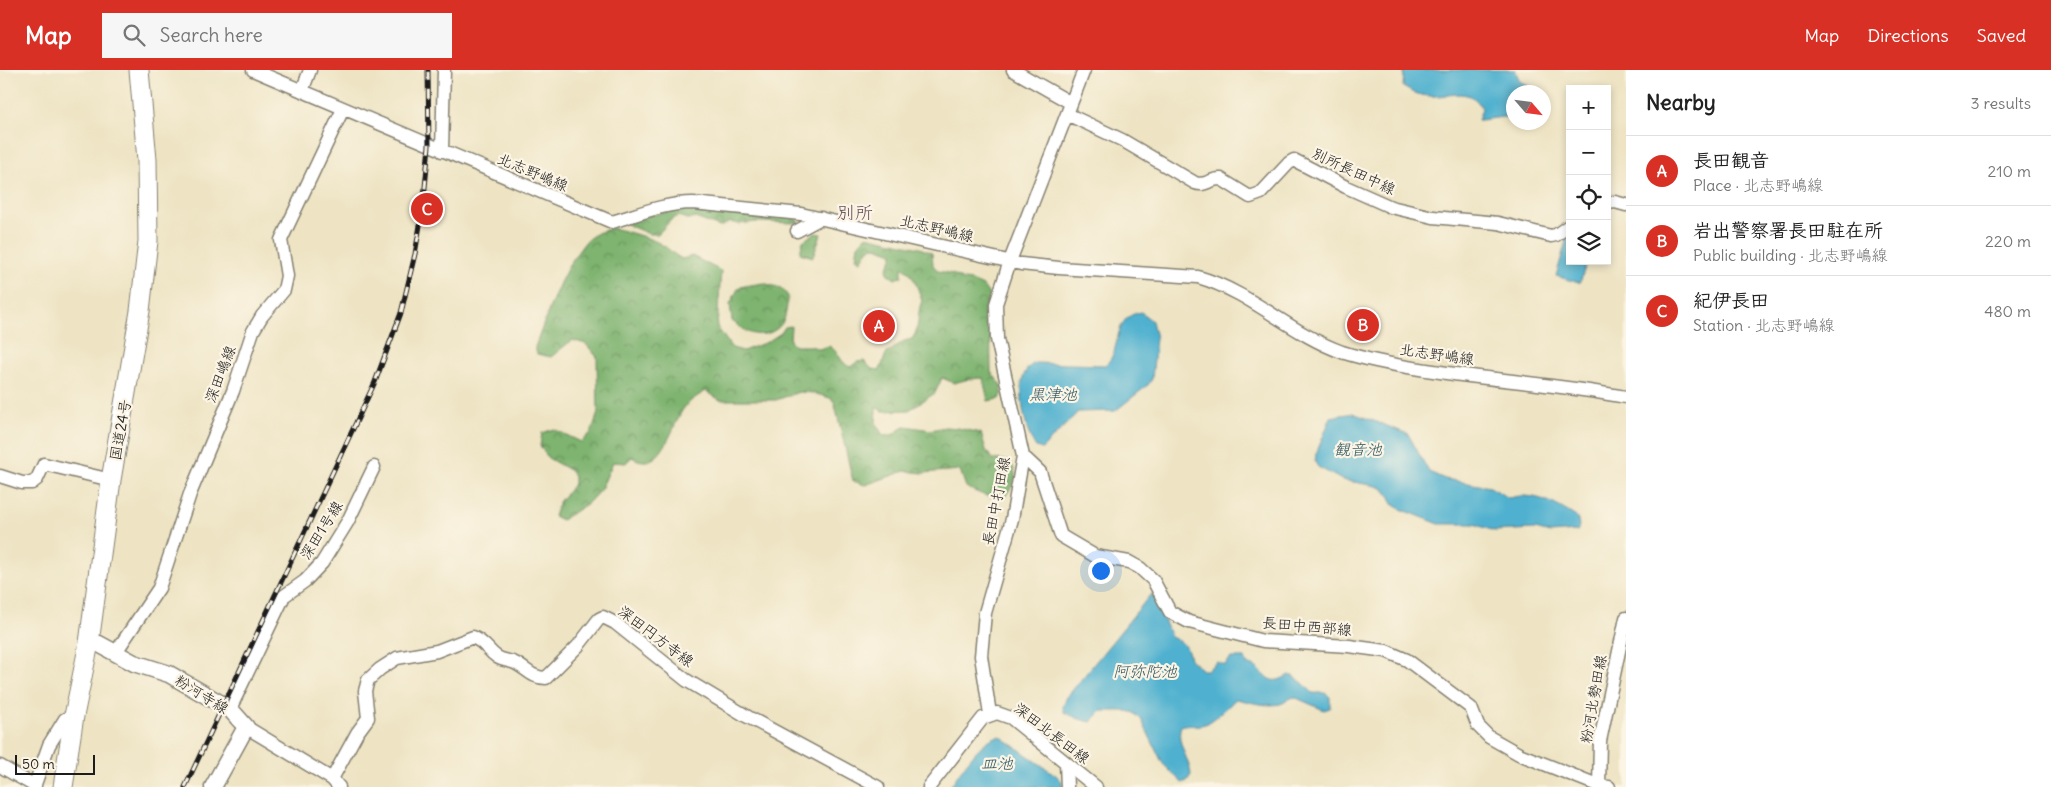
<!DOCTYPE html>
<meta charset="utf-8">
<style>
:root{--surface:#fff;--page:#f6f6f6;--text:#222;--muted:#767676;--line:#e0e0e0;--accent:#d93025}
body{margin:0;font-family:Delius,"Klee One",sans-serif;background:var(--page);color:var(--text)}
.controls{position:absolute;right:15px;top:15px;display:grid;overflow:hidden;border-radius:0px;box-shadow:0 2px 8px #0003}
.controls button{width:45px;height:45px;display:grid;place-items:center;padding:0;border:0;border-bottom:1px solid var(--line);background:var(--surface);color:var(--text);font:25px sans-serif}
.compass{position:absolute;left:1506px;top:15px;width:45px;height:45px;border-radius:50%;background:var(--surface);box-shadow:0 2px 8px #0003;rotate:118deg}
.scale{position:absolute;left:15px;bottom:12px;width:80px;box-sizing:border-box;padding-left:5px;border:2px solid #1c1c1c;border-top:0;font-size:14px;line-height:18px;white-space:nowrap;color:#1c1c1c;-webkit-text-stroke:4px #fcf5e5;paint-order:stroke}
.you{position:absolute;left:1100px;top:500px;width:18px;height:18px;margin:-12px;border:4px solid #fff;border-radius:50%;background:#1a73e8;box-shadow:0 0 0 8px #1a73e833}
.badge{display:grid;place-items:center;width:32px;height:32px;border-radius:50%;background:var(--accent);color:#fff;font-size:16px;font-weight:700}
.pin{position:absolute;translate:-50% -50%;border:2px solid #fff;box-shadow:0 1px 5px #0006}
.list{margin:0;padding:0;list-style:none}
h2{display:flex;justify-content:space-between;align-items:center;height:65px;margin:0;padding:0 20px;font-size:21px}
h2 small{font-size:16px;font-weight:400;color:var(--muted)}
.list li{display:grid;grid-template-columns:32px 1fr auto;gap:15px;align-items:center;box-sizing:border-box;height:70px;padding:0 20px;border-top:1px solid var(--line)}
.list b{display:block;font-size:19px;white-space:nowrap}
.list p{margin:0;font-size:16px;white-space:nowrap;color:var(--muted)}
.list em{font-size:16px;font-style:normal;color:var(--muted)}
.icon{flex:none;width:28px;height:28px;fill:none;stroke:currentColor;stroke-width:2;stroke-linecap:round;stroke-linejoin:round}
.map{position:relative;flex:none;width:1626px;height:717px;overflow:hidden}
header{display:flex;align-items:center;gap:30px;box-sizing:border-box;height:70px;padding:0 25px;background:var(--accent);color:#fff}
header strong{font-size:24px}
nav{display:flex;gap:28px;margin-inline-start:auto;font-size:18px}
.search{width:350px;height:45px;background:var(--page);display:flex;align-items:center;gap:12px;box-sizing:border-box;padding:0 18px;border-radius:0px;color:var(--muted);font-size:19px}
main{display:flex}
aside{flex:1;background:var(--surface)}
.map>svg:first-child{display:block}
.forest{fill:url(#forest-crowns);stroke:#4d6846}
.water{fill:#50b1cf;stroke:#366676}
.lines{fill:none;stroke-linecap:round;stroke-linejoin:round}
.minor-casing{stroke:#858070;stroke-width:15}
.major-casing{stroke:#858070;stroke-width:19}
.highway-casing{stroke:#858070;stroke-width:21}
.minor{stroke:#fff;stroke-width:12}
.major{stroke:#fff;stroke-width:16}
.highway{stroke:#fff;stroke-width:19}
.rail-casing{stroke:#1c1c1c;stroke-width:5}
.rail{stroke:#fcf5e5;stroke-width:3;stroke-dasharray:9;stroke-linecap:butt}
.labels{text-anchor:middle;dominant-baseline:central;stroke-width:4.5;stroke-linejoin:round;paint-order:stroke}
.street-label{font-size:15px;fill:#1c1c1c;stroke:#fcf5e5}
.water-label{font-size:16px;font-style:italic;fill:#315864;stroke:#fcf5e5}
.quarter-label{font-size:18px;fill:#634b57;stroke:#fcf5e5}
</style>
<header>
<strong>Map</strong>
<div class="search"><svg class="icon" aria-label="search" viewBox="0 0 24 24"><circle cx="10" cy="10" r="6"/><path d="M15 15l6 6"/></svg>Search here</div>
<nav><a>Map</a><a>Directions</a><a>Saved</a></nav>
</header>
<main>
<div class="map">
<svg width="1626" height="717" viewBox="0 0 1626 717">
<defs>
<pattern id="forest-crowns" width="20" height="18" patternUnits="userSpaceOnUse" patternTransform="scale(1.25)"><rect width="20" height="18" fill="#7eb36f"/><path d="M2 6a3 3 0 1 1 6 0M12 15a3 3 0 1 1 6 0" fill="none" stroke="#66915a"/></pattern>
</defs>
<rect width="100%" height="100%" fill="#fcf5e5"/>
<filter id="ink" filterUnits="userSpaceOnUse"><feTurbulence type="fractalNoise" baseFrequency=".02" numOctaves="2"/><feDisplacementMap in="SourceGraphic" scale="10" xChannelSelector="R" yChannelSelector="G"/><feConvolveMatrix kernelMatrix="1 2 1 2 8 2 1 2 1" color-interpolation-filters="sRGB"/></filter>
<filter id="wash" filterUnits="userSpaceOnUse"><feTurbulence type="fractalNoise" baseFrequency=".0096" numOctaves="4" result="noise"/><feDisplacementMap in="SourceGraphic" scale="20" xChannelSelector="R" yChannelSelector="G"/><feGaussianBlur stdDeviation="1.12" result="paint"/><feColorMatrix in="noise" values="0 0 0 0 0 0 0 0 0 0 0 0 0 0 0 0 0 1.4 0 .05"/><feComposite in="paint" operator="in"/></filter>
<g filter="url(#wash)">
<rect width="100%" height="100%" fill="#eee4c4"/>
<path class="forest" d="M 691,137 L 793,148 L 798,150 L 798,153 L 756,152 L 739,154 L 730,152 L 720,157 L 695,148 L 687,149 L 678,146 L 671,150 L 658,164 L 649,164 L 626,154 L 642,147 Z
M 613,158 C 628,162 645,166 659,173 C 668,177 673,185 682,189 L 692,186 L 721,201 L 717,257 L 732,278 L 743,281 L 767,272 L 781,263 L 785,257 L 791,256 L 790,271 L 795,276 L 811,276 L 819,279 L 829,276 C 839,281 840,293 850,297 L 857,292 L 864,291 L 872,299 L 880,300 L 886,284 L 904,271 L 912,269 C 921,257 916,244 922,231 C 917,217 915,205 902,197 L 902,206 L 895,209 L 888,204 L 887,198 L 892,189 L 893,183 L 876,177 L 869,178 L 861,191 L 856,188 L 858,175 L 866,166 L 920,178 L 932,183 L 933,195 L 938,201 L 953,204 L 963,210 L 972,211 L 983,216 L 990,226 L 991,302 L 1002,316 L 1002,325 L 999,329 L 988,331 L 983,308 L 969,309 L 954,313 L 942,308 L 935,323 L 909,340 L 882,341 L 876,337 L 876,354 L 883,365 L 892,365 L 905,356 L 931,360 L 945,357 L 958,358 L 981,363 L 986,380 L 992,389 L 1010,391 C 1020,407 1014,414 1004,428 C 990,429 978,423 966,417 L 960,400 L 923,403 L 905,401 L 865,415 L 853,411 L 834,331 L 830,328 L 813,323 L 799,322 L 776,330 L 720,330 L 706,321 C 698,326 690,330 684,338 C 672,353 663,406 632,387 L 626,393 L 613,392 L 601,419 L 588,433 L 562,450 L 554,446 L 559,432 L 574,414 L 574,407 L 571,401 L 548,388 L 540,376 L 542,363 L 554,359 L 581,372 L 591,363 L 598,343 L 597,287 L 586,274 L 572,270 L 551,287 L 537,284 L 535,277 C 548,243 560,203 583,175 C 590,165 601,161 613,158 Z
M 815,163 L 821,164 L 813,187 L 800,183 L 803,171 Z
M 763,213 L 781,218 L 788,226 C 787,232 787,240 785,246 C 781,263 760,269 746,261 C 741,259 737,254 732,251 L 730,234 L 739,217 Z"/>
<path class="water" d="M 1404,0 L 1515,0 L 1520,11 L 1538,22 L 1514,22 L 1513,48 L 1503,47 L 1480,50 L 1478,50 L 1482,38 C 1470,16 1451,27 1432,26 C 1421,26 1413,23 1403,17 Z
M 1567,168 L 1570,169 L 1570,191 L 1587,191 L 1580,213 L 1556,206 Z
M 1141,242 L 1152,251 L 1156,268 L 1152,309 L 1148,315 L 1115,341 L 1078,342 L 1042,379 L 1036,377 C 1026,366 1018,323 1023,308 C 1025,301 1029,296 1035,293 L 1105,295 C 1123,282 1110,247 1141,242 Z
M 1353,343 L 1408,364 L 1429,402 L 1445,409 L 1490,417 L 1509,428 C 1534,421 1556,434 1576,447 C 1579,452 1580,456 1577,461 L 1550,463 L 1535,459 L 1494,461 L 1474,454 L 1439,454 L 1401,439 L 1393,434 L 1390,427 L 1384,419 L 1377,416 L 1342,410 L 1318,397 L 1315,392 L 1316,384 L 1331,347 Z
M 1151,524 L 1155,527 L 1171,567 C 1183,572 1188,576 1190,589 L 1202,600 L 1207,600 L 1217,592 L 1225,595 L 1231,588 L 1245,588 L 1247,594 C 1250,595 1255,596 1258,599 C 1270,610 1272,615 1289,605 C 1299,608 1306,616 1313,623 C 1320,624 1324,620 1330,627 L 1330,638 L 1324,640 L 1294,627 C 1289,628 1285,633 1280,634 C 1265,637 1251,632 1236,629 C 1228,636 1212,654 1201,655 C 1194,656 1188,653 1181,656 C 1175,671 1190,690 1191,705 L 1187,711 L 1182,713 L 1163,694 L 1141,649 L 1134,643 L 1128,641 L 1102,641 L 1091,652 L 1079,649 L 1064,642 L 1063,636 L 1067,627 Z
M 1000,666 L 1057,706 L 1062,711 L 1062,717 L 950,717 C 960,702 981,668 1000,666 Z"/>
</g>
<g filter="url(#ink)">
<g class="lines">
<g class="minor-casing">
<path id="minor" d="M 253,0 L 612,152 C 639,144 665,133 693,133 L 801,144 L 1021,194 L 1059,198 L 1198,207 C 1251,222 1291,264 1342,282 C 1367,290 1394,295 1420,299 C 1488,310 1558,314 1626,327
M 1013,0 L 1071,33
M 302,21 L 310,0
M 1067,44 L 1122,70 L 1195,113 C 1205,117 1211,108 1221,109 L 1250,127 L 1261,123 L 1289,93 L 1294,90 L 1346,117 L 1391,137 L 1433,147 L 1498,153 L 1551,166 L 1556,165 L 1570,155
M 442,81 L 444,0
M 1607,133 L 1615,132 L 1626,135
M 797,161 L 821,148
M 1023,386 L 1040,402 L 1061,466 L 1095,486 L 1129,492 L 1140,498 L 1153,510 L 1170,542 L 1189,552 L 1263,571 L 1349,576 L 1386,581 L 1407,590 L 1471,638 L 1478,656 L 1489,667 L 1519,684 L 1600,716 L 1609,717
M 0,406 L 22,413 L 32,413 L 37,409 L 44,394 L 111,410
M 116,582 L 159,518 L 190,424 L 233,321 L 253,261 L 262,246 L 284,220 L 287,206 L 281,170 L 343,39
M 230,639 L 284,526 L 305,511 L 322,493 L 348,451 L 374,397
M 990,644 L 981,586 L 985,543 L 1012,449 L 1023,386 L 997,269 L 996,234 L 1010,191 L 1084,0
M 246,657 L 332,709 L 339,717
M 1066,693 L 1067,717
M 0,696 L 35,716
M 332,709 L 357,663 L 368,648 L 365,621 L 368,610 L 380,599 L 397,588 L 437,581 L 473,567 C 487,574 486,579 497,587 C 503,591 509,590 515,593 C 527,599 532,608 546,608 L 578,576 L 599,549 L 603,547 L 615,553 L 686,610 L 748,647 L 878,717
M 34,717 L 49,675 L 65,649 L 74,646
M 929,717 L 983,648 L 997,643 L 1011,648 L 1096,717
M 1599,717 L 1600,671 L 1626,548"/>
</g>
<g class="major-casing">
<path id="major" d="M 89,573 L 99,574 L 134,593 L 169,604 L 230,639 L 246,657 L 213,717"/>
</g>
<g class="highway-casing">
<path id="highway" d="M 63,717 L 74,646 L 89,573 L 111,410 L 140,241 L 148,171 L 147,90 L 139,0"/>
</g>
<use href="#minor" class="minor"/>
<use href="#major" class="major"/>
<use href="#highway" class="highway"/>
<g class="rail-casing">
<path id="rail" d="M 185,717 L 375,312 L 401,243 L 415,184 L 423,138 L 429,76 L 428,0"/>
</g>
<use href="#rail" class="rail"/>
</g>
</g>
<g class="labels">
<g class="street-label">
<text transform="translate(1354 101) rotate(25)">別所長田中線</text>
<text transform="translate(533 102) rotate(23)">北志野嶋線</text>
<text transform="translate(937 158) rotate(13)">北志野嶋線</text>
<text transform="translate(1437 284) rotate(8)">北志野嶋線</text>
<text transform="translate(220 304) rotate(-69)">深田嶋線</text>
<text transform="translate(120 360) rotate(-80)">国道24号</text>
<text transform="translate(996 431) rotate(-79)">長田中打田線</text>
<text transform="translate(321 460) rotate(-58)">深田1号線</text>
<text transform="translate(1307 556) rotate(5)">長田中西部線</text>
<text transform="translate(656 566) rotate(37)">深田円方寺線</text>
<text transform="translate(202 624) rotate(32)">粉河寺線</text>
<text transform="translate(1593 629) rotate(-80)">粉河北勢田線</text>
<text transform="translate(1052 663) rotate(37)">深田北長田線</text>
</g>
<g class="water-label">
<text x="1053" y="324">黒津池</text>
<text x="1358" y="379">観音池</text>
<text x="1145" y="601">阿弥陀池</text>
<text x="997" y="693">皿池</text>
</g>
<g class="quarter-label">
<text x="855" y="142">別所</text>
</g>
</g>
</svg>
<div class="controls">
<button>+</button>
<button>−</button>
<button><svg class="icon" aria-label="locate" viewBox="0 0 24 24"><circle cx="12" cy="12" r="6"/><path d="M12 2v4M12 18v4M2 12h4M18 12h4"/></svg></button>
<button><svg class="icon" aria-label="layers" viewBox="0 0 24 24"><path d="M12 4l9 5-9 5-9-5zM3 14l9 5 9-5"/></svg></button>
</div>
<svg class="compass" viewBox="-18 -18 36 36"><path d="M0-13l5 13h-10z" fill="#e53935"/><path d="M0 13l5-13h-10z" fill="#767676"/></svg>
<div class="scale">50 m</div>
<div class="you"></div>
<div class="pin badge" style="left:879px;top:256px">A</div>
<div class="pin badge" style="left:1363px;top:255px">B</div>
<div class="pin badge" style="left:427px;top:139px">C</div>
</div>
<aside>
<h2>Nearby<small>3 results</small></h2>
<ul class="list">
<li><span class="badge">A</span><div><b>長田観音</b><p>Place · 北志野嶋線</p></div><em>210 m</em></li>
<li><span class="badge">B</span><div><b>岩出警察署長田駐在所</b><p>Public building · 北志野嶋線</p></div><em>220 m</em></li>
<li><span class="badge">C</span><div><b>紀伊長田</b><p>Station · 北志野嶋線</p></div><em>480 m</em></li>
</ul>
</aside>
</main>
